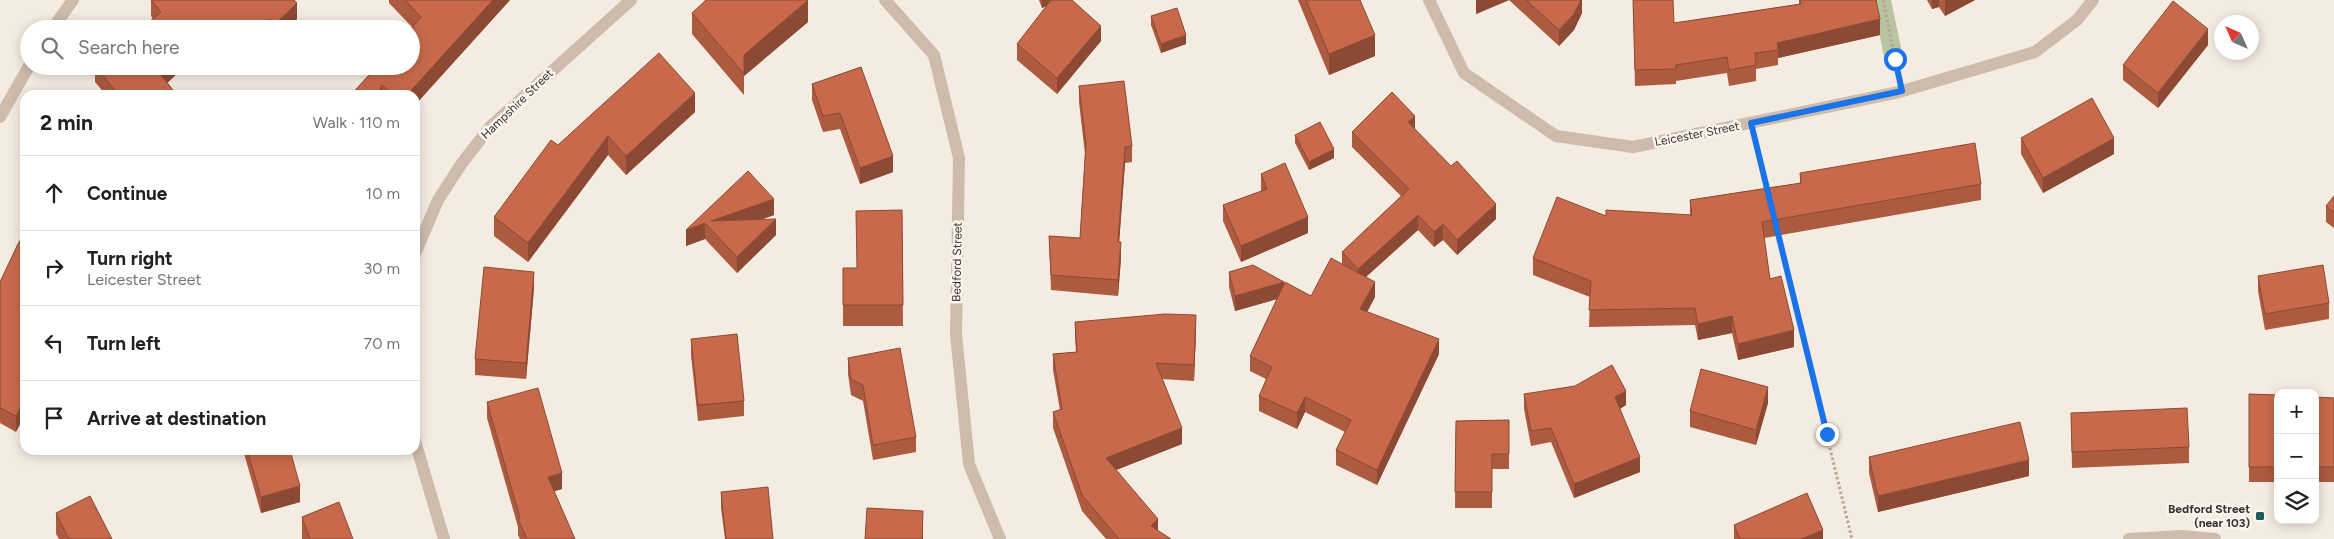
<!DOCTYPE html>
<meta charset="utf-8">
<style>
:root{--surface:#fff;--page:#f2f2f2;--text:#202124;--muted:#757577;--line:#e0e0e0}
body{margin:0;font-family:Figtree,sans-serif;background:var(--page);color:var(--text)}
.controls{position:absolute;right:15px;bottom:15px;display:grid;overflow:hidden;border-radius:10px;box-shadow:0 2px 12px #0003}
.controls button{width:45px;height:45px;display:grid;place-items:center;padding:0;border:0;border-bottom:1px solid var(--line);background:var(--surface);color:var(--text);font:25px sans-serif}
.compass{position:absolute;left:2214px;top:15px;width:45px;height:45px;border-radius:50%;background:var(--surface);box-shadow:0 2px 12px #0003;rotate:315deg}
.stop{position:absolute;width:15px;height:15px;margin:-11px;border:4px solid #1a73e8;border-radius:50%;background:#fff}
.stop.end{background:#1a73e8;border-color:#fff;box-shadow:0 1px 5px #0008}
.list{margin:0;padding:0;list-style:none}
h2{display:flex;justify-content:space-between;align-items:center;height:65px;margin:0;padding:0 20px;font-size:21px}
h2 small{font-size:16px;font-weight:400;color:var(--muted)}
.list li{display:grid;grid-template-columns:32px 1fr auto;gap:15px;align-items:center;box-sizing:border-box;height:75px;padding:0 20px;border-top:1px solid var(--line)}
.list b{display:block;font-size:19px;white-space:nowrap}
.list p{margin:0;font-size:16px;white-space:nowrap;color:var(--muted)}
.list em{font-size:16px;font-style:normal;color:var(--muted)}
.icon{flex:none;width:28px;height:28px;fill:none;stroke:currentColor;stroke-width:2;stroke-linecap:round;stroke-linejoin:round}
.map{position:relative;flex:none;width:2334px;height:539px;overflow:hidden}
.search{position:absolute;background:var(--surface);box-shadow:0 2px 12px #0003;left:20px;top:20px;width:400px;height:55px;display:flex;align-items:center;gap:12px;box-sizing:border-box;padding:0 18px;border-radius:28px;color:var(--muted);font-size:19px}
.panel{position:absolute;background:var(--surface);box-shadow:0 2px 12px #0003;left:20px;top:90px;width:400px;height:365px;border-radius:15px}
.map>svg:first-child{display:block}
.green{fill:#b8c4a0}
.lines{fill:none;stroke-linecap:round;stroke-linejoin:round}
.path{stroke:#b9a596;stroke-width:3;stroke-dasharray:2.5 2.5;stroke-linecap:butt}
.minor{stroke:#cdbbac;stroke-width:12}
.tertiary{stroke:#cdbbac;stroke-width:12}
.wall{fill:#ac5a40}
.shaded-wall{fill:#8c4a34}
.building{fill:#c8694b;stroke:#8c4a34}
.route{stroke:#1a73e8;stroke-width:6}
.poi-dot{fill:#1f5a5e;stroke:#fbf5ee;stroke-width:2}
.labels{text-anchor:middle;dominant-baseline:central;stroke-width:5;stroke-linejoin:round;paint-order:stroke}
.street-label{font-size:12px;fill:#3b302b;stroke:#fbf5ee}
.poi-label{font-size:12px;font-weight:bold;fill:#3b302b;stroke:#fbf5ee;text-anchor:end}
</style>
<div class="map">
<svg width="2334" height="539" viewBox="0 0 2334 539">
<rect width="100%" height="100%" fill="#f4ebe1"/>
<path class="green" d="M 1873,0 L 1891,0 L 1903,57 L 1885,62 Z"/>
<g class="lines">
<path class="path" d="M 1883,0 L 1897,69
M 1756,144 L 1768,191
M 1778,234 L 1852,539"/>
<path class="minor" d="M 1429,0 L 1464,73 L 1556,136 L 1633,147 L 1899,92 L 2035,52 L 2077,20 L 2093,0
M 52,29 L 73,0
M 0,117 L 29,66
M 415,254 L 438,200 L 462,163 L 490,127 L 631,0
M 415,441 L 444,539"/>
<path class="tertiary" d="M 885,0 L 934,55 L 959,158 L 956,334 L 969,464 L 1000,539
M 2129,539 L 2182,536 L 2215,539"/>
</g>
<path class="wall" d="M 151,0 L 297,19 L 286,29 L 141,29 L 153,19 L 151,16 Z
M 389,0 L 510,0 L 415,105 L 415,95 L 351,95 L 412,27 L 389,3 Z
M 1039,0 L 1072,0 L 1101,41 L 1057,94 L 1017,60 L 1017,44 L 1047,6 L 1042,8 Z
M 1298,0 L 1360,0 L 1375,56 L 1329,75 Z
M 1476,0 L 1582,0 L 1582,13 L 1574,30 L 1559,46 L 1509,0 L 1476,14 Z
M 1633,0 L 1674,23 L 1799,4 L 1799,0 L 1876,0 L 1880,35 L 1778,58 L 1778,65 L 1756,69 L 1756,81 L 1729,86 L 1727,73 L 1676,81 L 1676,84 L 1635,86 Z
M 1927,0 L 1975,0 L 1945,16 L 1939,7 L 1932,9 Z
M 692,13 L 808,22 L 744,76 L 744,95 L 692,34 Z
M 1151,16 L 1186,44 L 1161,53 L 1151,25 Z
M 2208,45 L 2158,108 L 2123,80 L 2123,65 Z
M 95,66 L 185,66 L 167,83 L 177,95 L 106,95 L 95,82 Z
M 861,67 L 893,172 L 860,184 L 840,129 L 823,132 L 812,100 L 812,84 Z
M 1079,86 L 1132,146 L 1132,162 L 1125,163 L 1119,242 L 1121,258 L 1118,296 L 1051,290 L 1049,236 L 1080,238 L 1085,154 L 1079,102 Z
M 695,112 L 626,175 L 608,155 L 528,262 L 494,236 L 494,217 L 558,145 Z
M 1415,130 L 1496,219 L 1457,255 L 1443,240 L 1434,247 L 1418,230 L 1366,277 L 1375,297 L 1367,312 L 1439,354 L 1377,485 L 1336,465 L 1336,450 L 1345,432 L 1305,412 L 1297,429 L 1259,411 L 1259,396 L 1266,379 L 1250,371 L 1250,356 L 1277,299 L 1235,311 L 1229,287 L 1229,272 L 1311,296 L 1342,264 L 1342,252 L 1401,196 L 1352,147 L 1352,132 Z
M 1295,135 L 1334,158 L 1309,170 L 1295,143 Z
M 2021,138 L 2114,154 L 2043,193 L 2021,154 Z
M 748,171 L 774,215 L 760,220 L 776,235 L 737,273 L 705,239 L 686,246 Z
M 1800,173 L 1981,184 L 1981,200 L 1764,238 L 1770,279 L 1794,347 L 1738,360 L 1732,333 L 1698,340 L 1695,325 L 1589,327 L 1590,297 L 1533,275 L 1533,258 L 1606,216 L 1690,215 L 1690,200 L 1800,183 Z
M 1261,174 L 1308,233 L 1241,262 L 1223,221 L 1223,205 L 1261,191 Z
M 2334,196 L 2334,228 L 2326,222 L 2326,206 Z
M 902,210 L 903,326 L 843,326 L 843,268 L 857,268 Z
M 18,244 L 16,432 L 0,423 L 0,282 Z
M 2258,276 L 2329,303 L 2329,319 L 2265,330 L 2258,291 Z
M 534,288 L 526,379 L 475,375 L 475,359 Z
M 1075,322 L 1196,331 L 1194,381 L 1162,379 L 1182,444 L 1116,470 L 1158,531 L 1171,539 L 1106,539 L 1082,511 L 1053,428 L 1053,412 L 1060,410 L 1053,370 L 1053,354 L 1076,352 L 1075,337 Z
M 691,339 L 744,401 L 744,416 L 698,421 L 691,355 Z
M 848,358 L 916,437 L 916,452 L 873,460 L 863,401 L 851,395 L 848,374 Z
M 1524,394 L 1626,405 L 1620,409 L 1640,472 L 1574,498 L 1551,442 L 1531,446 L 1524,409 Z
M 2249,394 L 2278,395 L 2278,482 L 2249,482 Z
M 2315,397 L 2334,398 L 2334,482 L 2315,482 Z
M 487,402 L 562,489 L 554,491 L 575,539 L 520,539 L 518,535 L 518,527 L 487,418 Z
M 1768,403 L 1756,445 L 1690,427 L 1690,411 Z
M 2071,413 L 2189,447 L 2189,463 L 2072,468 Z
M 1509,420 L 1509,469 L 1492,469 L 1492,508 L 1455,508 L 1456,421 Z
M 243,450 L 290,450 L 300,502 L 261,513 Z
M 1869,457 L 2029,476 L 1878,512 L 1869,473 Z
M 721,492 L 773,539 L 725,539 L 721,508 Z
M 56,513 L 112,539 L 59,539 L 56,534 Z
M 302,517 L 353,539 L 302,539 Z
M 1734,525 L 1823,539 L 1734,539 Z"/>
<path class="shaded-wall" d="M 493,0 L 510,0 L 415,105 L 415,95 L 407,95 Z
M 808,0 L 808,22 L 744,76 L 744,55 Z
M 1042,0 L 1058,0 L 1042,8 Z
M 1476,0 L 1509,0 L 1476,14 Z
M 1581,0 L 1582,0 L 1582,13 L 1574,30 L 1559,46 L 1559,30 Z
M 1932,0 L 1939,0 L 1939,7 L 1932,9 Z
M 1945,0 L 1975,0 L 1945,16 Z
M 297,3 L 297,19 L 286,29 L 275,29 L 275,24 Z
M 270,19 L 270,29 L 260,29 Z
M 1880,19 L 1880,35 L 1778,58 L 1777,43 Z
M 1101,26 L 1101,41 L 1057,94 L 1057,78 Z
M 2208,29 L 2208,45 L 2158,108 L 2158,93 Z
M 1186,35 L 1186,44 L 1161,53 L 1161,44 Z
M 1375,35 L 1375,56 L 1329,75 L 1329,54 Z
M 168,66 L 185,66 L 160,90 L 160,74 Z
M 382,85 L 382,95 L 378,95 Z
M 695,93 L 695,112 L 626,175 L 626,156 Z
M 1415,116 L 1415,131 L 1408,122 Z
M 608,136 L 608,155 L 528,262 L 528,243 Z
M 2114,138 L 2114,154 L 2043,193 L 2043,178 Z
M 1125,147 L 1125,163 L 1118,258 L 1118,242 Z
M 1334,149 L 1334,158 L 1309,170 L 1309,162 Z
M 893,156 L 893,172 L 860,184 L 860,168 Z
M 774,199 L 774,215 L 716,235 L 711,221 Z
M 1496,204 L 1496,219 L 1457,255 L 1457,240 Z
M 1418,215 L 1418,230 L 1358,284 L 1358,269 Z
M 1308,217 L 1308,233 L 1241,262 L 1241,246 Z
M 776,219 L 776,235 L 737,273 L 737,257 Z
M 705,223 L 705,239 L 686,246 L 686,230 Z
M 1443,224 L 1443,240 L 1434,247 L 1434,232 Z
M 1121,242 L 1121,258 L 1118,296 L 1118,280 Z
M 534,272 L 534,288 L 526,379 L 526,363 Z
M 1284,282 L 1284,297 L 1235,311 L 1235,296 Z
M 1375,282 L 1375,297 L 1360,325 L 1360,309 Z
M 1196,315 L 1196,331 L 1194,381 L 1194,365 Z
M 1732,316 L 1732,333 L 1698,340 L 1698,324 Z
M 1794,330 L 1794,347 L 1738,360 L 1738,344 Z
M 1439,339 L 1439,354 L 1377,485 L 1377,470 Z
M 1768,387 L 1768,403 L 1756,445 L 1756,430 Z
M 1626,391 L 1626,405 L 1615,411 L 1615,397 Z
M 1305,397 L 1305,412 L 1297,429 L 1297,413 Z
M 25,399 L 25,415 L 16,432 L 16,416 Z
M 1182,428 L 1182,444 L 1106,474 L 1106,458 Z
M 1640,457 L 1640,472 L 1574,498 L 1574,484 Z
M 2029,460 L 2029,476 L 1878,512 L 1878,496 Z
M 562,473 L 562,489 L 548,493 L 548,477 Z
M 300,486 L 300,502 L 261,513 L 261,497 Z
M 923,511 L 923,539 L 922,539 Z
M 1158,519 L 1158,535 L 1151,526 Z
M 1823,530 L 1823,539 L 1801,539 Z"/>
<path class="building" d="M 151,0 L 294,0 L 297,3 L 275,24 L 270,19 L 260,29 L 214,29 L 211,26 L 209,29 L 141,29 L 161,12 Z
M 405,0 L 493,0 L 407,95 L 393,95 L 382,85 L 378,95 L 351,95 L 377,66 L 411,66 L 411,29 L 421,17 Z
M 706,0 L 808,0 L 744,55 L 744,74 L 692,13 Z
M 1051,0 L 1072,0 L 1101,26 L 1057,78 L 1017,44 Z
M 1306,0 L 1360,0 L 1375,35 L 1329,54 Z
M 1526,0 L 1581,0 L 1574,14 L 1559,30 Z
M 1633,0 L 1673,0 L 1674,23 L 1801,4 L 1800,0 L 1876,0 L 1880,19 L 1777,43 L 1778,50 L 1755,53 L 1756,65 L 1729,70 L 1727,57 L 1676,65 L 1676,69 L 1635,70 Z
M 2173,1 L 2208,29 L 2158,93 L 2123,65 Z
M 1177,8 L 1186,35 L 1161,44 L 1151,16 Z
M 659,53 L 695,93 L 626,156 L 608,136 L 528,243 L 494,217 L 551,140 L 558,145 Z
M 95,66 L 168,66 L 160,74 L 177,95 L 119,95 Z
M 861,67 L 893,156 L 860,168 L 840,113 L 823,116 L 812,84 Z
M 1124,81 L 1132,146 L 1125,147 L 1118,242 L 1121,242 L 1118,280 L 1051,275 L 1049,236 L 1080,238 L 1086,144 L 1079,86 Z
M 1392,92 L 1415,116 L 1408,122 L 1451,166 L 1457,161 L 1496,204 L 1457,240 L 1443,224 L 1434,232 L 1418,215 L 1358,269 L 1342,252 L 1409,189 L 1352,132 Z
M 2092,98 L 2114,138 L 2043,178 L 2021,138 Z
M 1320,122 L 1334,149 L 1309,162 L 1295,135 Z
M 1975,143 L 1981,184 L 1762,222 L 1770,279 L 1781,276 L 1794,330 L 1738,344 L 1732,316 L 1698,324 L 1695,308 L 1589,310 L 1591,281 L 1533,258 L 1557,197 L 1606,216 L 1606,210 L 1692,215 L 1690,200 L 1801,183 L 1800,173 Z
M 1285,163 L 1308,217 L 1241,246 L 1223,205 L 1267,189 L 1261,174 Z
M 748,171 L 774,199 L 711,221 L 776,219 L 737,257 L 705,223 L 686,230 Z
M 2334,196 L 2334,213 L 2326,206 Z
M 902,210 L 903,305 L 843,305 L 843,268 L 857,268 L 856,211 Z
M 25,232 L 25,399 L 16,416 L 0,408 L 0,282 L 18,244 Z
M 1331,258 L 1375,282 L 1360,309 L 1439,339 L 1377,470 L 1336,450 L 1351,420 L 1305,397 L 1297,413 L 1259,396 L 1272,367 L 1250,356 L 1285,282 L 1311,296 Z
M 1253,265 L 1284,282 L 1235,296 L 1229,272 Z
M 2323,265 L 2329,303 L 2265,314 L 2258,276 Z
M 484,267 L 534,272 L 526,363 L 475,359 Z
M 1165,314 L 1196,315 L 1194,365 L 1156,363 L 1182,428 L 1106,458 L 1158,519 L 1151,526 L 1171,539 L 1119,539 L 1082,495 L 1053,412 L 1062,409 L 1053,354 L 1077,352 L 1075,322 Z
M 737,334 L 744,401 L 698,405 L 691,339 Z
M 900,348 L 916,437 L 873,445 L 863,385 L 851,379 L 848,358 Z
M 1612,365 L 1626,391 L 1615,397 L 1640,457 L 1574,484 L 1551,428 L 1531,431 L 1524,394 L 1575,386 Z
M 1701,369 L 1768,387 L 1756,430 L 1690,411 Z
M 538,388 L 562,473 L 548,477 L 575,539 L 527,539 L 518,519 L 520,518 L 487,402 Z
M 2249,394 L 2278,395 L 2278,467 L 2249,467 Z
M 2315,397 L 2334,398 L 2334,467 L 2315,467 Z
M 2187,408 L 2189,447 L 2072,452 L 2071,413 Z
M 1509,420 L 1509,454 L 1492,454 L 1492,492 L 1455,492 L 1456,421 Z
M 2020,422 L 2029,460 L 1878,496 L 1869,457 Z
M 247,450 L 290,450 L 300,486 L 261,497 Z
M 768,487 L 773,539 L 726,539 L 721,492 Z
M 1807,493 L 1823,530 L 1801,539 L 1740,539 L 1734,525 Z
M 90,496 L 112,539 L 69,539 L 56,513 Z
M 339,502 L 353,539 L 310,539 L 302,517 Z
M 867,508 L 923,511 L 922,539 L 865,539 Z"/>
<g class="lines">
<path class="route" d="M 1827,434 L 1751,123 L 1902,91 L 1895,59"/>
</g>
<rect class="poi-dot" x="2255" y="511" width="10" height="10" rx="2.5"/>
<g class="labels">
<g class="street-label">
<text transform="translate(517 104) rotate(-44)">Hampshire Street</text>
<text transform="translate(1697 134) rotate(-11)">Leicester Street</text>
<text transform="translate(957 262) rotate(-89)">Bedford Street</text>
</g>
<g class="poi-label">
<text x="2250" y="509">Bedford Street<tspan x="2250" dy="14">(near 103)</tspan></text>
</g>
</g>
</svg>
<div class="controls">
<button>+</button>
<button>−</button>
<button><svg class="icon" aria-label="layers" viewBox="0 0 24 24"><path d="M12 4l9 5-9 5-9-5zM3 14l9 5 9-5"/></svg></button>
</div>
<svg class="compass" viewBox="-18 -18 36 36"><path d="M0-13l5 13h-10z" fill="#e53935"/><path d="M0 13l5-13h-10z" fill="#757577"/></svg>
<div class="stop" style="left:1895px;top:59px"></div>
<div class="stop end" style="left:1827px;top:434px"></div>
<div class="search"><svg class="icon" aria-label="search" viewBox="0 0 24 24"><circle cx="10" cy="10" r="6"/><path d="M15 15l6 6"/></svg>Search here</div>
<section class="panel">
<h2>2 min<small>Walk · 110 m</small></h2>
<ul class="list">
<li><svg class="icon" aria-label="ahead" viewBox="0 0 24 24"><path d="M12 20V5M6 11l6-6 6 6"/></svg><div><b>Continue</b></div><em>10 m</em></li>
<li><svg class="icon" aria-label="right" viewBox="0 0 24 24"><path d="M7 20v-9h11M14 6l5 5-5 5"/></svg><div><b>Turn right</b><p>Leicester Street</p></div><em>30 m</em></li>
<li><svg class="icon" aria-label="left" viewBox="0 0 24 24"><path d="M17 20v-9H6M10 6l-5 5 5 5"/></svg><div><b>Turn left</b></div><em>70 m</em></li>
<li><svg class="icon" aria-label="arrive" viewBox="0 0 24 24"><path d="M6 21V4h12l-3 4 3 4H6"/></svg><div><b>Arrive at destination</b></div></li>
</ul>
</section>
</div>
